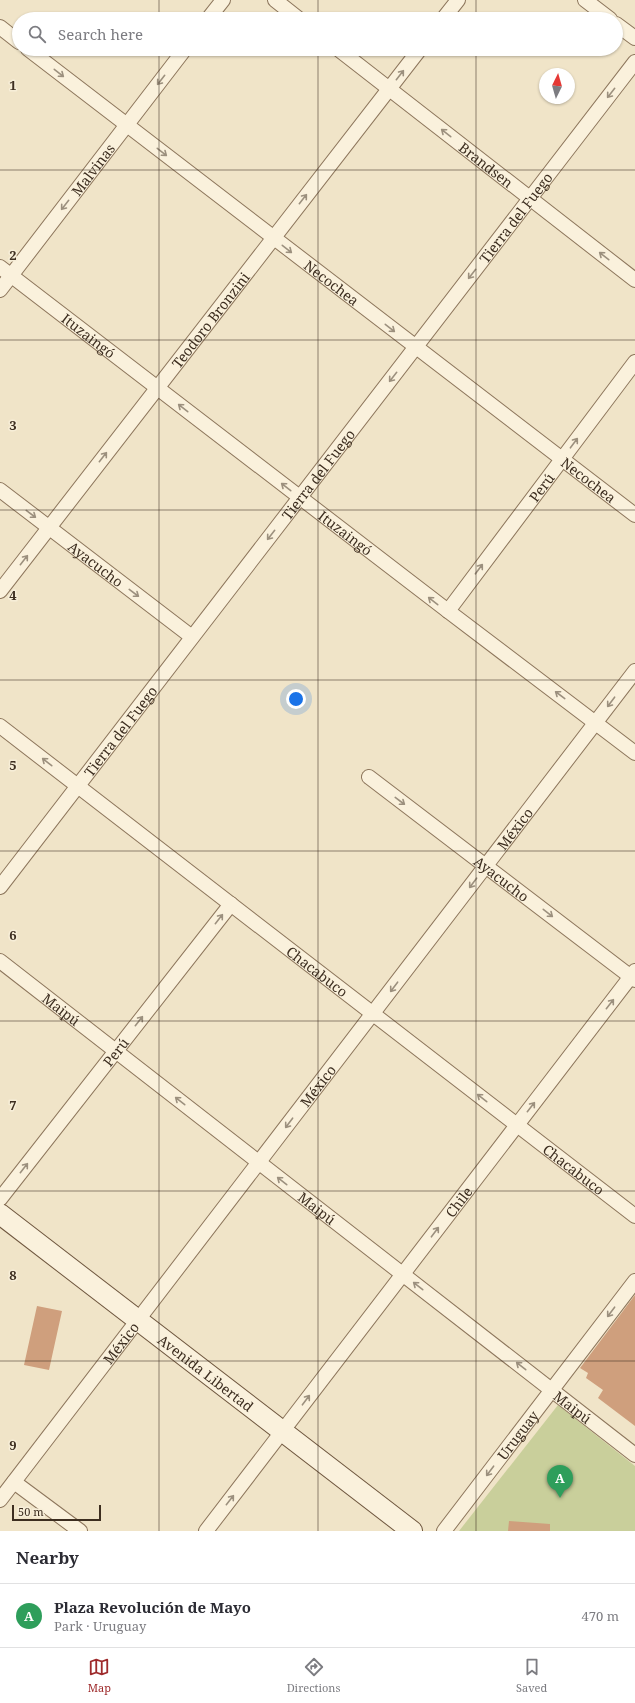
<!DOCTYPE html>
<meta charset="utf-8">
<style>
:root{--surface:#fff;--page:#f7f7f7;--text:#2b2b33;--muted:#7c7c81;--line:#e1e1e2;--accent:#9e2a2b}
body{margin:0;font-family:"Noto Serif",serif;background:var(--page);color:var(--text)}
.compass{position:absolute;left:539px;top:68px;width:36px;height:36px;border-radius:50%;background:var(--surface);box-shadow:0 1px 3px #0004;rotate:5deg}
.scale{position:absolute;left:12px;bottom:10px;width:89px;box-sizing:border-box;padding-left:4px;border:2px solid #3d2e20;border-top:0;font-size:11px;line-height:14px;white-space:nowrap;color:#3d2e20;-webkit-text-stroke:3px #f7eed8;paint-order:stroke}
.you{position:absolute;left:296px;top:699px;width:14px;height:14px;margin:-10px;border:3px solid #fff;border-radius:50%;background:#1a73e8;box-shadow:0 0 0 6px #1a73e833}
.badge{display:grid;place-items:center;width:26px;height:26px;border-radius:50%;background:var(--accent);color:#fff;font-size:13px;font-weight:700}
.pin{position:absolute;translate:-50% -33px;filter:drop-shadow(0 1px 2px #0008)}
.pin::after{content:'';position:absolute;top:21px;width:14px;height:12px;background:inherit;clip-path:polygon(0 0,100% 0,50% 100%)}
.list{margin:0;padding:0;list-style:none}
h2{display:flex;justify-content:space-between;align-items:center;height:52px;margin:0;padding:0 16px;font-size:17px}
h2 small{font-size:13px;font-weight:400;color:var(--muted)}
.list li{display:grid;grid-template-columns:26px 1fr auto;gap:12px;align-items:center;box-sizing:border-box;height:64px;padding:0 16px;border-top:1px solid var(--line)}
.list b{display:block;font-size:15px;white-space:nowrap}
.list p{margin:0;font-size:13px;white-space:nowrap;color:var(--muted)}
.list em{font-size:13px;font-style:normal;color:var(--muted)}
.icon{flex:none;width:22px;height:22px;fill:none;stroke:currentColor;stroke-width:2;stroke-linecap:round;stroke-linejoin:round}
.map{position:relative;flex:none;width:635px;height:1531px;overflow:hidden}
.search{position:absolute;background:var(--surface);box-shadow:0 1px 3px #0004;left:12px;right:12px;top:12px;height:44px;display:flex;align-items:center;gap:10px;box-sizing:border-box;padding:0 14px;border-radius:22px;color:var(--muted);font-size:15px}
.sheet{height:116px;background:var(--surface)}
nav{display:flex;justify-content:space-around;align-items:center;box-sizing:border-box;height:56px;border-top:1px solid var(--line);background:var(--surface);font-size:11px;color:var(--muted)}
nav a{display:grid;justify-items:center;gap:2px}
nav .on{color:var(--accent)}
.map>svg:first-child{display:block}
.green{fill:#c9cf9b}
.building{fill:#cf9f7d}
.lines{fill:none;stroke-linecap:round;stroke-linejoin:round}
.minor-casing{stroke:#8d765c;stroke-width:16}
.secondary-casing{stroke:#6f573f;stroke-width:22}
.minor{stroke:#faf1dc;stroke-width:14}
.secondary{stroke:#faf1dc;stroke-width:20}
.oneway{stroke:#9c907e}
.grid{fill:none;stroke:#3d2e20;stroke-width:1;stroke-opacity:0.55}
.labels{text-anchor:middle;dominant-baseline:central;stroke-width:3;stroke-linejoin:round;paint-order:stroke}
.street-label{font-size:14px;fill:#3d2e20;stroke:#f7eed8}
.grid-label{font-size:13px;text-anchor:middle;font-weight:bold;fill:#3d2e20;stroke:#f7eed8;stroke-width:3;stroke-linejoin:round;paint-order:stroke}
</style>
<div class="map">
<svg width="635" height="1531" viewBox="0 0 635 1531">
<rect width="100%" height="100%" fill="#f0e4c8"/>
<path class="green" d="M 558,1405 L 635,1466 L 635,1531 L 459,1531 Z"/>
<path class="building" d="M 635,1295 L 635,1426 L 598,1398 L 603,1390 L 586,1378 L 588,1373 L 580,1368 Z
M 37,1306 L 62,1311 L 49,1370 L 24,1365 Z
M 509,1521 L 550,1524 L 550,1531 L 508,1531 Z"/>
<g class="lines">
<g class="minor-casing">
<g id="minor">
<path d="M 275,0 L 299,19"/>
<path d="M 585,0 L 610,19"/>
<path d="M 208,19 L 223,0"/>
<path d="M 443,19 L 458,0"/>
<path d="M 616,24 L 635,38"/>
<path d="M 0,27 L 19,42"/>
<path id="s1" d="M 28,49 L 635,515"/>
<path id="s2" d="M 338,49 L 635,280"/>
<path id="s3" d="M 0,267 L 448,611 L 635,753"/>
<path id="s4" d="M 0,290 L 185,49"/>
<path id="s5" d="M 0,490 L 192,637"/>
<path id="s6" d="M 0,591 L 420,49"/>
<path id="s7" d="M 448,611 L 635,362"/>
<path id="s8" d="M 0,726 L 635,1216"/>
<path id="s9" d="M 369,777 L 635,980"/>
<path id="s10" d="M 0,887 L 635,62"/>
<path id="s11" d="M 0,961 L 635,1455"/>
<path id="s12" d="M 0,1199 L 231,904"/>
<path d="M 14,1482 L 80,1531"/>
<path id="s13" d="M 0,1500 L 635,671"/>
<path id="s14" d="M 206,1531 L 635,971"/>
<path id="s15" d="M 444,1531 L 635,1281"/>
</g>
</g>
<g class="secondary-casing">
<g id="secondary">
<path id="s16" d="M 0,1214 L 412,1531"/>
</g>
</g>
<use href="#minor" class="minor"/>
<use href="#secondary" class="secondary"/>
</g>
<defs><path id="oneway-shaft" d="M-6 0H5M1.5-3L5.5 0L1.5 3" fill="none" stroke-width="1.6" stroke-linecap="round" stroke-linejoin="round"/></defs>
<g class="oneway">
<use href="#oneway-shaft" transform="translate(59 73) rotate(38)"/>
<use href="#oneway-shaft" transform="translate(400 75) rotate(-52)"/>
<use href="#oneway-shaft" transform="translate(161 80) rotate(128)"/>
<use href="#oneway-shaft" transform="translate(611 93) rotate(128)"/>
<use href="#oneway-shaft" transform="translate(446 133) rotate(-142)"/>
<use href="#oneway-shaft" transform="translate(162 152) rotate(38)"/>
<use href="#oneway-shaft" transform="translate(303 199) rotate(-52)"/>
<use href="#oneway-shaft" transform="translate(65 205) rotate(128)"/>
<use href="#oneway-shaft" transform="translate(287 249) rotate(38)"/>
<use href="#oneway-shaft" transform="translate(604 256) rotate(-142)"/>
<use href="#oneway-shaft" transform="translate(472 274) rotate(128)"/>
<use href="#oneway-shaft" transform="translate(390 328) rotate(38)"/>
<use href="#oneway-shaft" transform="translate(393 377) rotate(128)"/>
<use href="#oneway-shaft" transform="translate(183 408) rotate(-142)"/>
<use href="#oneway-shaft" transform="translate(574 443) rotate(-53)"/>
<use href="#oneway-shaft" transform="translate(103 457) rotate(-52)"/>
<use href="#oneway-shaft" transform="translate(286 487) rotate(-142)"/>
<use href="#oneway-shaft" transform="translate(31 514) rotate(37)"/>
<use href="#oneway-shaft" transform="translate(271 535) rotate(128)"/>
<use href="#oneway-shaft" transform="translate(24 560) rotate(-52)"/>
<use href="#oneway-shaft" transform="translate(479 569) rotate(-53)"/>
<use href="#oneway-shaft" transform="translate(134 593) rotate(37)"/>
<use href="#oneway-shaft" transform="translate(433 601) rotate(-142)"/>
<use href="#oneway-shaft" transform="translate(560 695) rotate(-143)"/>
<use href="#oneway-shaft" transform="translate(611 702) rotate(127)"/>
<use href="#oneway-shaft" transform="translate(47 762) rotate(-142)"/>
<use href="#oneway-shaft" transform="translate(400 801) rotate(37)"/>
<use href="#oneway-shaft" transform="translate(473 883) rotate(127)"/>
<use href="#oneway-shaft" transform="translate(548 913) rotate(38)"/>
<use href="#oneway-shaft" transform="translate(219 919) rotate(-52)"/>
<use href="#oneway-shaft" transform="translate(394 987) rotate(127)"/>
<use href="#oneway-shaft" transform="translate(610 1004) rotate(-52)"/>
<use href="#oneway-shaft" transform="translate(139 1021) rotate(-52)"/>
<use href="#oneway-shaft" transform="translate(482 1098) rotate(-142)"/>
<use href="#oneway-shaft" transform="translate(180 1101) rotate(-142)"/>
<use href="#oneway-shaft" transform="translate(531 1107) rotate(-52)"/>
<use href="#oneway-shaft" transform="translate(289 1123) rotate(127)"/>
<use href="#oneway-shaft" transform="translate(24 1168) rotate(-52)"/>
<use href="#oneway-shaft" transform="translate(282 1181) rotate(-142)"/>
<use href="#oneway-shaft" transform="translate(435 1232) rotate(-53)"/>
<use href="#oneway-shaft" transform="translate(418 1286) rotate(-142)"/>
<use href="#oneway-shaft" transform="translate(611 1312) rotate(127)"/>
<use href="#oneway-shaft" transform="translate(521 1366) rotate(-142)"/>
<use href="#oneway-shaft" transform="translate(306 1400) rotate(-53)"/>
<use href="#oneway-shaft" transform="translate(490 1471) rotate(127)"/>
<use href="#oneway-shaft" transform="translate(230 1500) rotate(-52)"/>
</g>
<path class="grid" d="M 159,0 L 159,19M 318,0 L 318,19M 476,0 L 476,19M 159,49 L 159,1531M 318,49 L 318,1531M 476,49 L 476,1531M 0,170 L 635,170M 0,340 L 635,340M 0,510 L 635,510M 0,680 L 635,680M 0,851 L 635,851M 0,1021 L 635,1021M 0,1191 L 635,1191M 0,1361 L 635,1361"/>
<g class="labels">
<g class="street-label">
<text stroke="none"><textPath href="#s2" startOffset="188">Brandsen</textPath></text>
<text stroke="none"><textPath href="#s4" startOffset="152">Malvinas</textPath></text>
<text stroke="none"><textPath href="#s10" startOffset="845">Tierra del Fuego</textPath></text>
<text stroke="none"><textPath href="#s1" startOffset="383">Necochea</textPath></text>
<text stroke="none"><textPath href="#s6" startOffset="343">Teodoro Bronzini</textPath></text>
<text stroke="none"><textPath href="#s3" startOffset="112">Ituzaingó</textPath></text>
<text stroke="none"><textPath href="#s10" startOffset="521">Tierra del Fuego</textPath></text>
<text stroke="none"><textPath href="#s1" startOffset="707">Necochea</textPath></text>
<text stroke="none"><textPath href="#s7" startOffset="155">Perú</textPath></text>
<text stroke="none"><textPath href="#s3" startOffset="436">Ituzaingó</textPath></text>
<text stroke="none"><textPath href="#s5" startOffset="121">Ayacucho</textPath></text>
<text stroke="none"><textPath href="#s10" startOffset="197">Tierra del Fuego</textPath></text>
<text stroke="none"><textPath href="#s13" startOffset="846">México</textPath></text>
<text stroke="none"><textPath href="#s9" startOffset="167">Ayacucho</textPath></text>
<text stroke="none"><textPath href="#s8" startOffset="401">Chacabuco</textPath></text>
<text stroke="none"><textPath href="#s11" startOffset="78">Maipú</textPath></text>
<text stroke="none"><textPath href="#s12" startOffset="187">Perú</textPath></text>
<text stroke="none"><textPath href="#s13" startOffset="522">México</textPath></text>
<text stroke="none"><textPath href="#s8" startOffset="725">Chacabuco</textPath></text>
<text stroke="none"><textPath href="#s14" startOffset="415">Chile</textPath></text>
<text stroke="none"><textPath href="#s11" startOffset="402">Maipú</textPath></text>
<text stroke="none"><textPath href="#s13" startOffset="198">México</textPath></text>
<text stroke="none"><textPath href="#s16" startOffset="260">Avenida Libertad</textPath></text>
<text stroke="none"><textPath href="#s11" startOffset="726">Maipú</textPath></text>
<text stroke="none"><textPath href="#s15" startOffset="121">Uruguay</textPath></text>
</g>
</g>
<g class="grid-label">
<text x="13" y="90">1</text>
<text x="13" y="260">2</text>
<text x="13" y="430">3</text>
<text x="13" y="600">4</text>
<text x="13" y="770">5</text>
<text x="13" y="940">6</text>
<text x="13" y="1110">7</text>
<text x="13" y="1280">8</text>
<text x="13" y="1450">9</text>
</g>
</svg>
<svg class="compass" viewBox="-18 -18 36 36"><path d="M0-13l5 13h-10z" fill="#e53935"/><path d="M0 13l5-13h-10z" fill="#7c7c81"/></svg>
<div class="scale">50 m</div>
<div class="you"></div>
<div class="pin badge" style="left:560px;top:1498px;background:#2e9e5b">A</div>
<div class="search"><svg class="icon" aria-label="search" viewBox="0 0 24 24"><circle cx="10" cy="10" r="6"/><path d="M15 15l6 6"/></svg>Search here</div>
</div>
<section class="sheet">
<h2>Nearby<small></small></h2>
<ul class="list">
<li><span class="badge" style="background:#2e9e5b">A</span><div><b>Plaza Revolución de Mayo</b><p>Park · Uruguay</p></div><em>470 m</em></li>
</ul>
</section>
<nav>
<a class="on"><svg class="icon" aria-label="map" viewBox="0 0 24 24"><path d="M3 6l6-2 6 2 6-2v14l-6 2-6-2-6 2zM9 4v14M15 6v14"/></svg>Map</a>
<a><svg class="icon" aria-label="directions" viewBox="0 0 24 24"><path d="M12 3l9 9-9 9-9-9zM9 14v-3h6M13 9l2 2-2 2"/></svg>Directions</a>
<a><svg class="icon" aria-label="saved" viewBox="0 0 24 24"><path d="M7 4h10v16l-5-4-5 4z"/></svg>Saved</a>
</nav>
